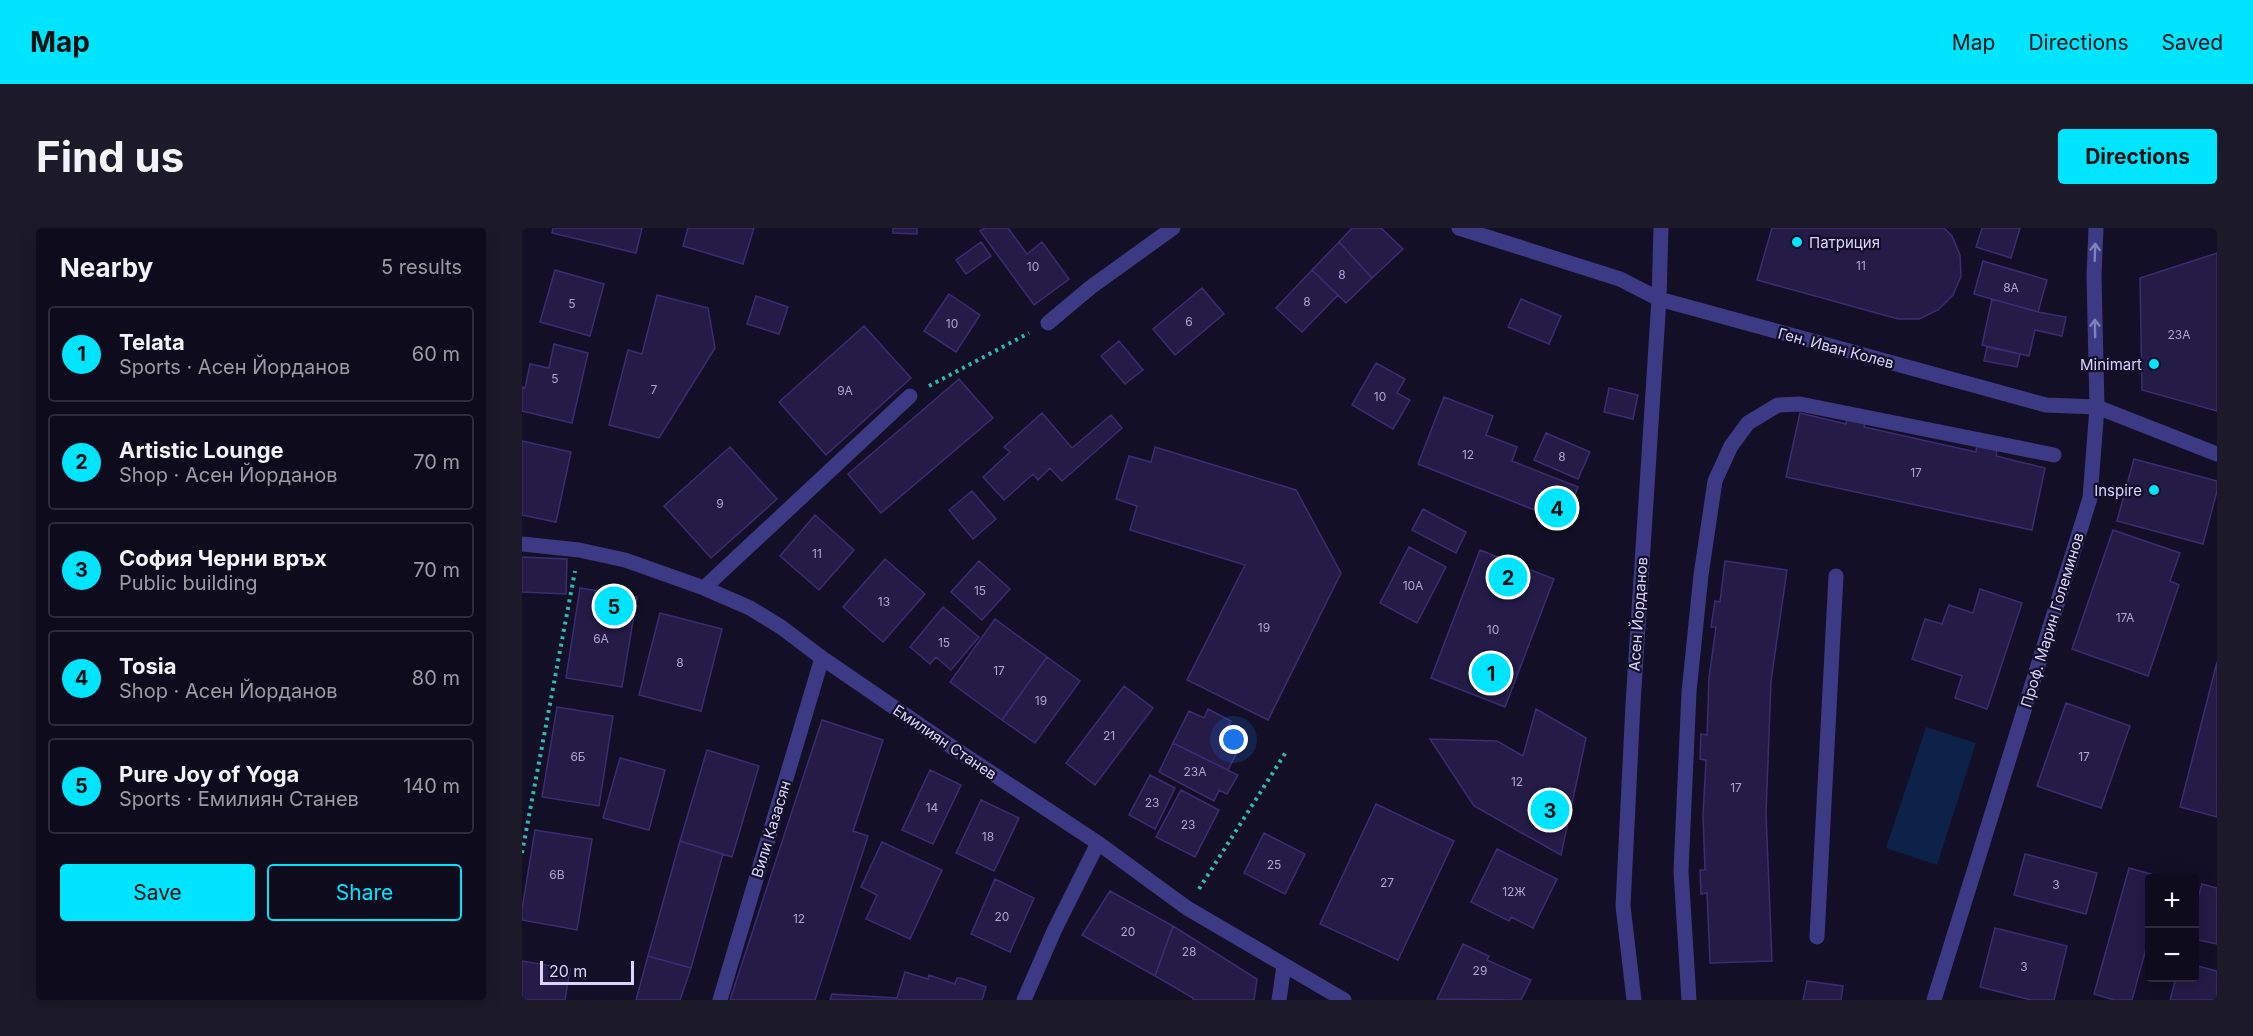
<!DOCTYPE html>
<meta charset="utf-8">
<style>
:root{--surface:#0e0b1c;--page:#1c1929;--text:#f1f3f6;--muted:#9b9ba3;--line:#2e2b3b;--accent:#00e5ff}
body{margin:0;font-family:Inter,sans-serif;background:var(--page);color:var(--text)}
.controls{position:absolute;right:18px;bottom:18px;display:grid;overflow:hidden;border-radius:6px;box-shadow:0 3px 15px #0003}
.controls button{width:54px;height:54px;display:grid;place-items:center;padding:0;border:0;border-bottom:2px solid var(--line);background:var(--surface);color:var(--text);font:30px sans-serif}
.scale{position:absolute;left:18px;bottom:15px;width:94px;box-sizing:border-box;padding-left:6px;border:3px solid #d9d4ff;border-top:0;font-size:16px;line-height:21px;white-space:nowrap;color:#d9d4ff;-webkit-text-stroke:4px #130f26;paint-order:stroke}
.you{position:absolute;left:712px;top:512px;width:21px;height:21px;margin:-15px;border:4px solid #fff;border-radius:50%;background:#1a73e8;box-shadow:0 0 0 9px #1a73e833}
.badge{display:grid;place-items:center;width:39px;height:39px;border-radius:50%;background:var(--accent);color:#111;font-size:20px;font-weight:700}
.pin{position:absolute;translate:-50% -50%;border:3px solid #fff;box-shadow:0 2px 6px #0006}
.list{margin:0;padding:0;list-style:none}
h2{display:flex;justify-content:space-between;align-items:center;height:78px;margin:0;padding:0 24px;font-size:26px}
h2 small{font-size:20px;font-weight:400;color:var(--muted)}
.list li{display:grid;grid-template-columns:39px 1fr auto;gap:18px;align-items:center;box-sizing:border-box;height:96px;margin:0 12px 12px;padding:0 12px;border:2px solid var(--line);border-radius:6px}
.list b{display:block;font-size:22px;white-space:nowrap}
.list p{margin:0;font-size:20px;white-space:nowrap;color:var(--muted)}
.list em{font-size:20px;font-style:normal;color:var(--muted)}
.actions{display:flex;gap:12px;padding:18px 24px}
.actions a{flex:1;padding:14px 0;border:2px solid var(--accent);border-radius:6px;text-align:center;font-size:21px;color:var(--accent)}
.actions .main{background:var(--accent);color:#111}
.map{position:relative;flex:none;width:1695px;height:772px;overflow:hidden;border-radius:6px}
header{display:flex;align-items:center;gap:36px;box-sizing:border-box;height:84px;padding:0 30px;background:var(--accent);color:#111}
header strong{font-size:28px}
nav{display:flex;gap:33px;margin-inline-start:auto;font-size:21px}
.intro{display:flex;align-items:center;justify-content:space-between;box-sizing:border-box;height:144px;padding:0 36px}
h1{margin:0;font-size:42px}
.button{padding:15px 27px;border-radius:6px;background:var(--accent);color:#111;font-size:21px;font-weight:700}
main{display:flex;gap:36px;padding:0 36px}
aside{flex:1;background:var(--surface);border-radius:6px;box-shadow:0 3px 15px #0003}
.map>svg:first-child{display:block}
.water{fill:#0c2248}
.building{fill:#241b47;stroke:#3b2d73;stroke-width:1.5}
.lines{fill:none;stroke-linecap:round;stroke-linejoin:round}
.path{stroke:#2fb8b0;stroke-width:4;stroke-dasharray:3 4.5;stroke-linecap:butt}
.minor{stroke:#3d3a85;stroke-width:15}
.oneway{stroke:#837fbc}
.poi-dot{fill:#00e5ff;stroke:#130f26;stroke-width:2}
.labels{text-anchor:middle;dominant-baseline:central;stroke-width:4.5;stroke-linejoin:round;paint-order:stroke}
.number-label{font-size:12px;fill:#aca6d1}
.poi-label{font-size:15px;fill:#d9d4ff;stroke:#130f26;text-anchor:end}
.street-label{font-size:15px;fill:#d9d4ff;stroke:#130f26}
</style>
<header>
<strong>Map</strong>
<nav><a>Map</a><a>Directions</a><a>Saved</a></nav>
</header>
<div class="intro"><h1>Find us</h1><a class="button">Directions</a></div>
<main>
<aside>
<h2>Nearby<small>5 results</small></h2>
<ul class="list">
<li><span class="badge">1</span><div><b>Telata</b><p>Sports · Асен Йорданов</p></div><em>60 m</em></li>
<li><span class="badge">2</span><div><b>Artistic Lounge</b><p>Shop · Асен Йорданов</p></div><em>70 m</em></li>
<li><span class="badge">3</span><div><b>София Черни връх</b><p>Public building</p></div><em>70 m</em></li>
<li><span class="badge">4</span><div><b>Tosia</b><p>Shop · Асен Йорданов</p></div><em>80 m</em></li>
<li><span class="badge">5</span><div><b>Pure Joy of Yoga</b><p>Sports · Емилиян Станев</p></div><em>140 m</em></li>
</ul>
<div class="actions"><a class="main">Save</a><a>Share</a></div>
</aside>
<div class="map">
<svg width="1695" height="772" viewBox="0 0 1695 772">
<rect width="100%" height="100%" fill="#130f26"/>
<path class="water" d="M 1404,499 L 1454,515 L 1415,637 L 1364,620 Z"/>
<path class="building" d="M 31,0 L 120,0 L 114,25 L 30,5 Z
M 166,0 L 232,0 L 221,36 L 161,18 Z
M 371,0 L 395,0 L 395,6 L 371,5 Z
M 463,0 L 486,0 L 505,26 L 520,14 L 547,51 L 512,77 L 458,3 Z
M 830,0 L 859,0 L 881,21 L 850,50 L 817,14 Z
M 1250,0 L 1422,0 L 1430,8 L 1438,27 L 1439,48 L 1431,67 L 1416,82 L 1397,91 L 1376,91 L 1235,52 Z
M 1460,0 L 1498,0 L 1489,30 L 1454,19 Z
M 459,14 L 469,28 L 444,46 L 434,32 Z
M 817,14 L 850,50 L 824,75 L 790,42 Z
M 1695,25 L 1695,183 L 1620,162 L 1618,50 Z
M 1461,33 L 1525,52 L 1516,84 L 1452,66 Z
M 33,42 L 82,56 L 68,108 L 18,94 Z
M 790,42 L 816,67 L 780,104 L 754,80 Z
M 680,60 L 702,86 L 653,127 L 631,101 Z
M 427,66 L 458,87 L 434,124 L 402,103 Z
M 135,67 L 186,80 L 193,120 L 137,210 L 87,197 L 106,122 L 120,126 Z
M 234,68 L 266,79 L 257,106 L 225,96 Z
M 999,71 L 1039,88 L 1027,116 L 986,99 Z
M 1470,71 L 1516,84 L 1544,89 L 1540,108 L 1513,102 L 1507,128 L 1460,117 Z
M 342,98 L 389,150 L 304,227 L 257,174 Z
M 597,113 L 621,142 L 603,156 L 579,128 Z
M 32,116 L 66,125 L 50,195 L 0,183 L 0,159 L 3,160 L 8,136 L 27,140 Z
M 1465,119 L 1498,126 L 1495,139 L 1462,133 Z
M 854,135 L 883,151 L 875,165 L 888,172 L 871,201 L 830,177 Z
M 437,151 L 471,190 L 359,285 L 326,246 Z
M 1087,160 L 1116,167 L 1111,191 L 1082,184 Z
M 922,169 L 971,188 L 964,207 L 995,219 L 990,233 L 1056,259 L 1043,294 L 896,236 Z
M 520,185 L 550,220 L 589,187 L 600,200 L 540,253 L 528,240 L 516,252 L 511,246 L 482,272 L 461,249 L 488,224 L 482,219 Z
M 1278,185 L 1324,196 L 1326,186 L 1344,190 L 1342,199 L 1454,224 L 1455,216 L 1475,221 L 1474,228 L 1523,240 L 1510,302 L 1264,249 Z
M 1024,205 L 1068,224 L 1056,251 L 1012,232 Z
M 0,213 L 49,224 L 34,294 L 0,287 Z
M 208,219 L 255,271 L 189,330 L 142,278 Z
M 633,219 L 774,262 L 819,345 L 746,492 L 665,452 L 723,337 L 608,302 L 615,278 L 594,271 L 607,228 L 629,234 Z
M 1612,231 L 1695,253 L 1695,263 L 1681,316 L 1595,293 Z
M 450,263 L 474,291 L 451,311 L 427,282 Z
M 901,281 L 944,304 L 934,325 L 890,302 Z
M 293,287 L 332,322 L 297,362 L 258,328 Z
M 1591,302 L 1658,325 L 1648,353 L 1657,357 L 1626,448 L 1550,421 Z
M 887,319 L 924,339 L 895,395 L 858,375 Z
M 958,322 L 1032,351 L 983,479 L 909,450 Z
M 0,329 L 45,331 L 44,366 L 0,364 Z
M 363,331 L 403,366 L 361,414 L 321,379 Z
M 457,333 L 488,361 L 460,392 L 429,364 Z
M 1203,333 L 1265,342 L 1249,453 L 1244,586 L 1250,733 L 1188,735 L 1185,665 L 1179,666 L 1178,642 L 1183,642 L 1181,588 L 1184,532 L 1178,531 L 1179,506 L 1185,507 L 1187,450 L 1194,399 L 1189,399 L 1193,373 L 1198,374 Z
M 58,360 L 115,369 L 100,459 L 44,450 Z
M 1458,361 L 1500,375 L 1465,481 L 1433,470 L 1440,448 L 1390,431 L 1403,391 L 1420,396 L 1427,377 L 1451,385 Z
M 421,379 L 457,409 L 429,442 L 414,429 L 408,436 L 388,419 Z
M 138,385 L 200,401 L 179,483 L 117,467 Z
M 473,391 L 525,429 L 480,492 L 428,454 Z
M 525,429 L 558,453 L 513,515 L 480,492 Z
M 1695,434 L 1695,589 L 1658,579 Z
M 602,458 L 631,480 L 573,557 L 544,535 Z
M 1544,475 L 1608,498 L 1579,580 L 1515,558 Z
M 35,479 L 91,488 L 77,578 L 20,569 Z
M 686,481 L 709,493 L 704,501 L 722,510 L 706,542 L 651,515 L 667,483 L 682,490 Z
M 1014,481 L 1064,510 L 1039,627 L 952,578 L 908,511 L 975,513 L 1001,528 Z
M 300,492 L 361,512 L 331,603 L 346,608 L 293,772 L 208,772 Z
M 651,515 L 716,547 L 705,566 L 697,562 L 692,573 L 637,544 Z
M 185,522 L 237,538 L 210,629 L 158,613 Z
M 98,530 L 143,542 L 127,602 L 81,590 Z
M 408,542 L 439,557 L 411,616 L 380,602 Z
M 628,547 L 653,560 L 633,601 L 607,587 Z
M 659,562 L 697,582 L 673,629 L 634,609 Z
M 459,572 L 497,590 L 472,643 L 434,625 Z
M 854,576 L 932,613 L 876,732 L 798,696 Z
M 13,602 L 70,611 L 55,702 L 0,692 L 0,681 Z
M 742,605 L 783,626 L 763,666 L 722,645 Z
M 158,613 L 201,626 L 169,740 L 126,728 Z
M 360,614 L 420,642 L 388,711 L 344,691 L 355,667 L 339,659 Z
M 975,621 L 1035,651 L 1011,700 L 989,689 L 987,693 L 949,674 Z
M 1503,626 L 1575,645 L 1564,686 L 1492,667 Z
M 1607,640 L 1643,650 L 1628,650 L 1628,706 L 1610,772 L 1592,772 L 1572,766 Z
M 473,651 L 512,670 L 488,724 L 449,706 Z
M 1680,656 L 1695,660 L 1695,716 L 1672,711 L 1672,684 Z
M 588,663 L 651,698 L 633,748 L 560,707 Z
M 651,698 L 735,751 L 732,772 L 671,772 L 671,770 L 633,748 Z
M 1473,700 L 1545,718 L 1532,772 L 1509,772 L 1458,759 Z
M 941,716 L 967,728 L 965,732 L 1009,752 L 999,772 L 915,771 Z
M 126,728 L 169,740 L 158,772 L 114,772 Z
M 0,733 L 48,741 L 43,772 L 0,772 Z
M 1672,737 L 1695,743 L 1695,772 L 1648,772 L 1654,750 L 1672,750 Z
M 383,744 L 406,751 L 407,747 L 433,756 L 435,750 L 439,750 L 464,759 L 460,772 L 308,772 L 310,766 L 375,770 Z
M 1285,753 L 1321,758 L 1319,772 L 1281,772 Z"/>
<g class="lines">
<path class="path" d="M 407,158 L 507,105
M 0,625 L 53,343
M 677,661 L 764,524"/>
<path class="minor" d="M 937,0 L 1098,51 L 1137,71 L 1524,177 L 1575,179 L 1695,226
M 526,95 L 569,59 L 651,0
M 0,316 L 57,322 L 103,332 L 182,360 L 228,380 L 259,399 L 300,430 L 430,519 L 576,615 L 665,680 L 822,772
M 182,360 L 388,168
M 1295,709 L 1314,348
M 198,772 L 300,430
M 502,772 L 532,703 L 576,615
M 757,772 L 762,738
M 1112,772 L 1101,678 L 1111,476 L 1137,71 L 1139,0
M 1167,772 L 1159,643 L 1167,464 L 1179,347 L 1193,253 L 1209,218 L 1226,195 L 1256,177 L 1278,176 L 1532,227
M 1412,772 L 1568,270 L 1575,179 L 1572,48 L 1574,0"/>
</g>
<defs><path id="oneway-shaft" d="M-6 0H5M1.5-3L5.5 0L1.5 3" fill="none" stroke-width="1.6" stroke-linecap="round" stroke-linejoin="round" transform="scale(1.5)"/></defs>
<g class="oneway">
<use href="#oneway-shaft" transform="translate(1573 24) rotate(-88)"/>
<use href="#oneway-shaft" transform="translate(1573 100) rotate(-91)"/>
</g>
<g class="poi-dot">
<circle cx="1275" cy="14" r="6"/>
<circle cx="1632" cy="136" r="6"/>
<circle cx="1632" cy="262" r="6"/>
</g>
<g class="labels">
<g class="number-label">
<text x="1339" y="37">11</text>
<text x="511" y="38">10</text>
<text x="820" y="46">8</text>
<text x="1489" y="59">8А</text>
<text x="785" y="73">8</text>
<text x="50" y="75">5</text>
<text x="667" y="93">6</text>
<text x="430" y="95">10</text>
<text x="1657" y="106">23А</text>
<text x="33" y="150">5</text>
<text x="132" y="161">7</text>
<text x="323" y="162">9А</text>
<text x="858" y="168">10</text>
<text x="946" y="226">12</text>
<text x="1040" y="228">8</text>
<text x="1394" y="244">17</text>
<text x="198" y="275">9</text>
<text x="295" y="325">11</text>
<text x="891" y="357">10А</text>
<text x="458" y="362">15</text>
<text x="362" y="373">13</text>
<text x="1603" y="389">17А</text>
<text x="742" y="399">19</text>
<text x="971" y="401">10</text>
<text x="79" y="410">6А</text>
<text x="422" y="414">15</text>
<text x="158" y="434">8</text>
<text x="477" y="442">17</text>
<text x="519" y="472">19</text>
<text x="587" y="507">21</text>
<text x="56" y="528">6Б</text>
<text x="1562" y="528">17</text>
<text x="673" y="543">23А</text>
<text x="995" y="553">12</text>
<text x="1214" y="559">17</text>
<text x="630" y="574">23</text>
<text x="410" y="579">14</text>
<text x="666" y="596">23</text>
<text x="466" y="608">18</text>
<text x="752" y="636">25</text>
<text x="35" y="646">6В</text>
<text x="865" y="654">27</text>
<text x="1534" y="656">3</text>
<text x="992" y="663">12Ж</text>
<text x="480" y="688">20</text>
<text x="277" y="690">12</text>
<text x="606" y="703">20</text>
<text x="667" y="723">28</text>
<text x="1502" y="738">3</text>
<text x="958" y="742">29</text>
</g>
<g class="poi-label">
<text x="1287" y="14" text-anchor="start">Патриция</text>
<text x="1620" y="136">Minimart</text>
<text x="1620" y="262">Inspire</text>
</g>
<g class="street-label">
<text transform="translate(1314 120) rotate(15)">Ген. Иван Колев</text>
<text transform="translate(1116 386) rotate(-86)">Асен Йорданов</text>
<text transform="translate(1530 392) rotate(-73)">Проф. Марин Големинов</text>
<text transform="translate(423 514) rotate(34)">Емилиян Станев</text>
<text transform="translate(249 601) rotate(-73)">Вили Казасян</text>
</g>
</g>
</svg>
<div class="controls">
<button>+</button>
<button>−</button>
</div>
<div class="scale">20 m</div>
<div class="you"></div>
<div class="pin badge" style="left:969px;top:445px">1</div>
<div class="pin badge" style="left:986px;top:349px">2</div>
<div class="pin badge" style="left:1028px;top:582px">3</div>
<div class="pin badge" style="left:1035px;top:280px">4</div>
<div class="pin badge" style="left:92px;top:378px">5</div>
</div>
</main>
